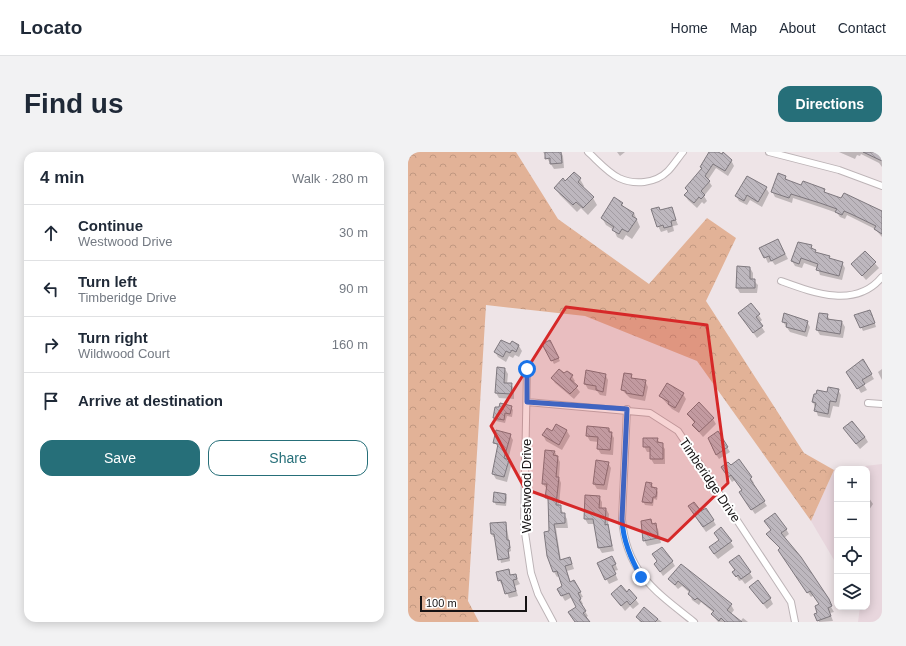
<!DOCTYPE html>
<meta charset="utf-8">
<style>
:root{--surface:#fff;--page:#f2f2f3;--text:#1f2937;--muted:#747a83;--line:#e0e1e3;--accent:#266f79}
body{margin:0;font-family:Helvetica,sans-serif;background:var(--page);color:var(--text)}
.controls{position:absolute;right:12px;bottom:12px;display:grid;overflow:hidden;border-radius:8px;box-shadow:0 2px 10px #0003}
.controls button{width:36px;height:36px;display:grid;place-items:center;padding:0;border:0;border-bottom:1px solid var(--line);background:var(--surface);color:var(--text);font:20px sans-serif}
.scale{position:absolute;left:12px;bottom:10px;width:107px;box-sizing:border-box;padding-left:4px;border:2px solid #161314;border-top:0;font-size:11px;line-height:14px;white-space:nowrap;color:#161314;-webkit-text-stroke:3px #fff;paint-order:stroke}
.stop{position:absolute;width:12px;height:12px;margin:-9px;border:3px solid #1a73e8;border-radius:50%;background:#fff}
.stop.end{background:#1a73e8;border-color:#fff;box-shadow:0 1px 4px #0008}
.list{margin:0;padding:0;list-style:none}
h2{display:flex;justify-content:space-between;align-items:center;height:52px;margin:0;padding:0 16px;font-size:17px}
h2 small{font-size:13px;font-weight:400;color:var(--muted)}
.list li{display:grid;grid-template-columns:26px 1fr auto;gap:12px;align-items:center;box-sizing:border-box;height:56px;padding:0 16px;border-top:1px solid var(--line)}
.list b{display:block;font-size:15px;white-space:nowrap}
.list p{margin:0;font-size:13px;white-space:nowrap;color:var(--muted)}
.list em{font-size:13px;font-style:normal;color:var(--muted)}
.actions{display:flex;gap:8px;padding:12px 16px}
.actions a{flex:1;padding:9px 0;border:1px solid var(--accent);border-radius:12px;text-align:center;font-size:14px;color:var(--accent)}
.actions .main{background:var(--accent);color:#fff}
.icon{flex:none;width:22px;height:22px;fill:none;stroke:currentColor;stroke-width:2;stroke-linecap:round;stroke-linejoin:round}
.map{position:relative;flex:none;width:474px;height:470px;overflow:hidden;border-radius:12px}
header{display:flex;align-items:center;gap:24px;box-sizing:border-box;height:56px;padding:0 20px;background:var(--surface);border-bottom:1px solid var(--line)}
header strong{font-size:19px}
nav{display:flex;gap:22px;margin-inline-start:auto;font-size:14px}
.intro{display:flex;align-items:center;justify-content:space-between;box-sizing:border-box;height:96px;padding:0 24px}
h1{margin:0;font-size:28px}
.button{padding:10px 18px;border-radius:12px;background:var(--accent);color:#fff;font-size:14px;font-weight:700}
main{display:flex;gap:24px;padding:0 24px}
aside{flex:1;background:var(--surface);border-radius:12px;box-shadow:0 2px 10px #0003}
.map>svg:first-child{display:block}
.built{fill:#e8d6dd}
.forest{fill:url(#forest-crowns)}
.shadow{fill:#0003}
.building{fill:url(#building-back-hatch);stroke:#7e787e}
.lines{fill:none;stroke-linecap:round;stroke-linejoin:round}
.street-casing{stroke:#bdb4b7;stroke-width:8}
.street{stroke:#fff;stroke-width:6}
.route{stroke:#1a73e8;stroke-width:5}
.marked{fill:#d62828;fill-opacity:0.2;stroke:#d62828;stroke-width:3;stroke-linejoin:round}
.labels{text-anchor:middle;dominant-baseline:central;stroke-width:4;stroke-linejoin:round;paint-order:stroke}
.street-label{font-size:13px;fill:#161314;stroke:#fff}
</style>
<header>
<strong>Locato</strong>
<nav><a>Home</a><a>Map</a><a>About</a><a>Contact</a></nav>
</header>
<div class="intro"><h1>Find us</h1><a class="button">Directions</a></div>
<main>
<aside>
<h2>4 min<small>Walk · 280 m</small></h2>
<ul class="list">
<li><svg class="icon" aria-label="ahead" viewBox="0 0 24 24"><path d="M12 20V5M6 11l6-6 6 6"/></svg><div><b>Continue</b><p>Westwood Drive</p></div><em>30 m</em></li>
<li><svg class="icon" aria-label="left" viewBox="0 0 24 24"><path d="M17 20v-9H6M10 6l-5 5 5 5"/></svg><div><b>Turn left</b><p>Timberidge Drive</p></div><em>90 m</em></li>
<li><svg class="icon" aria-label="right" viewBox="0 0 24 24"><path d="M7 20v-9h11M14 6l5 5-5 5"/></svg><div><b>Turn right</b><p>Wildwood Court</p></div><em>160 m</em></li>
<li><svg class="icon" aria-label="arrive" viewBox="0 0 24 24"><path d="M6 21V4h12l-3 4 3 4H6"/></svg><div><b>Arrive at destination</b></div></li>
</ul>
<div class="actions"><a class="main">Save</a><a>Share</a></div>
</aside>
<div class="map">
<svg width="474" height="470" viewBox="0 0 474 470">
<defs>
<pattern id="forest-crowns" width="20" height="18" patternUnits="userSpaceOnUse"><rect width="20" height="18" fill="#e2b297"/><path d="M2 6a3 3 0 1 1 6 0M12 15a3 3 0 1 1 6 0" fill="none" stroke="#c19881"/></pattern>
<pattern id="building-back-hatch" width="6" height="6" patternUnits="userSpaceOnUse"><rect width="6" height="6" fill="#bdb7be"/><path d="M-1 5l2 2M0 0l6 6M5-1l2 2" fill="none" stroke="#a29ca2"/></pattern>
</defs>
<rect width="100%" height="100%" fill="#eee4e7"/>
<path class="built" d="M 474,312 L 474,470 L 450,470 L 452,455 L 459,455 L 459,317 L 431,317 Z
M 429,317 L 429,413 L 403,369 L 426,318 Z"/>
<path class="forest" d="M 0,0 L 108,0 L 150,67 L 241,132 L 299,66 L 328,86 L 298,149 L 396,301 L 426,318 L 403,369 L 289,209 L 177,164 L 78,153 L 60,449 L 71,470 L 0,470 Z"/>
<path class="shadow" d="M 135,0 L 153,0 L 155,4 L 156,16 L 146,17 Z
M 209,0 L 217,0 L 212,4 Z
M 302,0 L 308,0 L 323,8 L 326,14 L 320,24 L 308,16 L 300,28 L 304,34 L 296,44 L 299,49 L 296,52 L 294,50 L 289,56 L 280,48 L 277,43 L 280,40 L 278,36 L 294,17 L 293,15 Z
M 474,0 L 474,15 L 471,11 L 453,2 L 452,4 L 449,3 L 447,7 L 431,0 Z
M 377,25 L 380,29 L 394,35 L 416,38 L 418,42 L 474,59 L 474,85 L 467,77 L 439,63 L 437,67 L 432,65 L 429,61 L 415,56 L 385,46 L 384,51 L 367,45 L 364,39 Z
M 172,27 L 176,34 L 175,36 L 185,46 L 189,53 L 180,63 L 173,56 L 169,60 L 152,43 L 147,36 L 157,30 Z
M 358,36 L 361,41 L 354,55 L 342,48 L 339,53 L 331,49 L 328,44 Z
M 214,51 L 216,56 L 226,61 L 232,75 L 224,87 L 218,83 L 215,88 L 209,85 L 206,78 L 198,73 L 194,66 Z
M 263,56 L 270,73 L 265,74 L 266,79 L 260,81 L 259,78 L 253,80 L 250,74 L 252,59 Z
M 373,93 L 380,107 L 367,113 L 364,109 L 360,111 L 353,96 Z
M 403,94 L 409,102 L 434,111 L 437,116 L 434,128 L 412,123 L 410,116 L 396,111 L 394,116 L 387,114 L 384,109 Z
M 457,100 L 471,116 L 458,128 L 444,112 Z
M 342,116 L 345,121 L 345,128 L 350,133 L 349,141 L 332,141 L 329,136 Z
M 343,152 L 354,168 L 351,171 L 357,180 L 349,186 L 331,161 Z
M 464,162 L 468,175 L 455,179 L 448,164 Z
M 419,163 L 422,168 L 434,170 L 437,175 L 435,186 L 412,183 L 409,178 Z
M 375,170 L 399,170 L 402,175 L 399,185 L 382,180 Z
M 104,190 L 111,194 L 114,199 L 111,205 L 107,203 L 105,206 L 101,204 L 98,210 L 90,205 L 87,200 L 102,194 Z
M 142,190 L 152,209 L 146,212 L 136,193 Z
M 455,209 L 466,227 L 456,233 L 459,238 L 453,241 L 440,220 Z
M 97,217 L 100,222 L 99,232 L 103,232 L 106,237 L 106,247 L 91,246 L 88,241 Z
M 474,217 L 474,228 L 470,220 Z
M 179,219 L 197,222 L 200,228 L 198,244 L 192,243 L 189,239 L 180,237 L 177,232 Z
M 157,223 L 164,224 L 167,229 L 165,231 L 172,240 L 166,247 L 147,231 L 144,226 Z
M 223,223 L 225,227 L 237,229 L 240,235 L 237,249 L 222,246 L 214,238 Z
M 430,238 L 433,243 L 431,255 L 425,254 L 422,266 L 410,264 L 405,250 L 420,241 Z
M 275,242 L 278,247 L 271,261 L 264,257 L 252,244 Z
M 103,255 L 105,258 L 104,265 L 99,264 L 97,271 L 88,269 L 86,265 Z
M 280,262 L 305,267 L 308,272 L 295,285 L 289,278 L 286,273 L 287,272 Z
M 149,273 L 159,279 L 162,284 L 154,298 L 138,289 L 135,283 L 145,280 Z
M 201,277 L 206,286 L 205,303 L 193,302 L 190,297 L 190,290 L 182,289 L 179,284 Z
M 439,281 L 457,285 L 460,290 L 452,297 Z
M 102,283 L 105,288 L 100,308 L 103,314 L 99,330 L 88,327 L 85,322 L 91,296 L 86,290 Z
M 249,287 L 257,297 L 257,312 L 246,312 L 243,307 L 243,300 L 239,300 L 236,294 Z
M 306,295 L 319,295 L 322,300 L 311,307 L 304,296 Z
M 138,300 L 147,300 L 152,310 L 151,326 L 153,331 L 151,354 L 159,367 L 160,376 L 148,376 L 153,409 L 161,406 L 164,411 L 166,417 L 159,419 L 163,431 L 166,429 L 175,445 L 172,446 L 175,452 L 173,453 L 180,464 L 177,466 L 180,470 L 168,470 L 169,455 L 164,445 L 157,449 L 154,444 L 151,437 L 155,435 L 151,424 L 149,425 L 146,420 L 140,403 L 142,380 L 141,350 L 138,346 L 139,337 L 135,332 Z
M 200,311 L 203,316 L 199,338 L 189,337 L 186,332 Z
M 318,321 L 343,326 L 346,331 L 344,332 L 359,354 L 347,362 L 335,345 L 334,339 L 327,328 L 324,330 Z
M 243,332 L 250,340 L 249,348 L 246,347 L 245,354 L 237,353 L 235,349 Z
M 98,343 L 99,346 L 98,354 L 88,353 L 86,349 Z
M 459,343 L 465,352 L 459,361 Z
M 191,345 L 194,350 L 194,357 L 198,357 L 201,362 L 200,375 L 206,399 L 194,401 L 191,396 L 187,372 L 180,372 L 177,367 Z
M 284,360 L 305,368 L 308,373 L 298,380 Z
M 242,368 L 250,377 L 253,391 L 239,394 L 236,388 Z
M 98,371 L 103,399 L 101,400 L 102,409 L 93,411 L 88,385 L 85,385 L 84,382 Z
M 360,374 L 378,377 L 381,382 L 376,386 L 402,420 L 426,460 L 422,461 L 425,469 L 411,470 L 408,463 L 411,462 L 412,453 L 406,443 L 403,445 L 374,403 L 376,399 L 361,386 L 359,382 L 364,379 Z
M 313,376 L 326,395 L 310,407 L 305,401 L 312,389 Z
M 331,404 L 345,426 L 337,432 L 334,428 L 331,429 L 326,420 L 328,419 Z
M 264,409 L 267,414 L 255,424 L 247,412 Z
M 207,411 L 210,418 L 206,419 L 210,428 L 201,432 L 191,412 Z
M 273,413 L 323,453 L 326,458 L 323,462 L 332,470 L 335,466 L 340,470 L 310,470 L 304,462 L 305,460 L 293,450 L 291,453 L 284,448 L 282,441 L 274,434 L 270,437 L 261,427 Z
M 100,418 L 103,424 L 107,423 L 112,432 L 107,434 L 110,444 L 101,446 L 96,433 L 94,433 L 91,428 Z
M 221,439 L 231,452 L 225,457 L 222,454 L 217,459 L 204,442 L 219,441 Z
M 346,440 L 362,446 L 365,452 L 359,457 Z
M 236,457 L 254,470 L 232,470 L 229,465 Z"/>
<path class="building" d="M 137,0 L 153,0 L 154,11 L 142,12 L 142,6 L 137,7 Z
M 301,0 L 310,0 L 314,2 L 315,0 L 324,8 L 317,19 L 305,12 L 297,24 L 302,29 L 293,39 L 297,43 L 293,47 L 291,45 L 286,51 L 276,43 L 280,39 L 277,36 L 294,16 L 292,15 Z
M 455,0 L 474,0 L 474,9 Z
M 166,20 L 173,26 L 170,30 L 186,45 L 175,56 L 168,50 L 165,53 L 146,36 L 155,26 L 157,29 Z
M 370,21 L 378,24 L 377,27 L 393,33 L 395,29 L 417,37 L 416,40 L 433,46 L 436,41 L 474,59 L 474,82 L 466,77 L 468,74 L 443,62 L 436,59 L 434,63 L 427,60 L 429,57 L 412,51 L 383,42 L 381,46 L 363,40 Z
M 339,24 L 359,35 L 350,50 L 339,43 L 336,49 L 327,44 Z
M 206,45 L 215,51 L 213,53 L 226,61 L 224,64 L 229,67 L 220,80 L 214,77 L 211,82 L 204,78 L 206,75 L 193,66 Z
M 251,55 L 252,58 L 264,55 L 268,68 L 263,69 L 264,74 L 256,76 L 255,73 L 249,75 L 243,57 Z
M 370,87 L 377,102 L 363,109 L 361,104 L 356,106 L 351,96 Z
M 390,90 L 404,93 L 403,96 L 408,98 L 407,100 L 422,104 L 421,106 L 435,110 L 431,124 L 408,118 L 410,112 L 393,106 L 391,112 L 383,109 Z
M 457,99 L 468,110 L 454,124 L 443,112 Z
M 329,114 L 342,115 L 342,127 L 347,127 L 347,136 L 328,136 Z
M 343,151 L 352,162 L 348,165 L 355,174 L 345,181 L 330,161 Z
M 462,158 L 467,171 L 452,176 L 446,163 Z
M 376,161 L 400,169 L 397,180 L 378,175 L 379,171 L 374,170 Z
M 411,161 L 420,162 L 419,167 L 434,169 L 432,182 L 408,178 Z
M 93,188 L 102,192 L 104,189 L 111,193 L 108,200 L 104,198 L 102,201 L 98,199 L 95,205 L 86,200 Z
M 142,188 L 151,206 L 143,209 L 134,192 Z
M 455,207 L 464,222 L 454,228 L 457,232 L 449,237 L 438,220 Z
M 89,215 L 97,216 L 96,231 L 104,231 L 103,242 L 87,241 Z
M 151,217 L 156,221 L 159,219 L 165,223 L 162,227 L 170,234 L 162,242 L 143,226 Z
M 178,218 L 198,222 L 195,240 L 188,238 L 188,234 L 176,232 Z
M 216,221 L 224,222 L 223,226 L 238,228 L 235,244 L 218,241 L 218,239 L 213,238 Z
M 259,231 L 276,241 L 267,256 L 260,252 L 261,250 L 251,244 Z
M 420,235 L 431,237 L 428,250 L 422,249 L 420,262 L 406,259 L 408,251 L 404,250 L 406,242 L 408,242 L 409,238 L 419,240 Z
M 291,250 L 306,266 L 291,280 L 284,273 L 287,270 L 279,262 Z
M 92,251 L 104,254 L 102,262 L 97,261 L 96,268 L 85,266 L 87,255 L 91,255 Z
M 444,269 L 457,285 L 448,292 L 435,276 Z
M 148,272 L 159,278 L 151,293 L 134,283 L 139,276 L 144,279 Z
M 179,274 L 201,276 L 201,280 L 204,280 L 202,298 L 189,297 L 190,285 L 178,284 Z
M 88,278 L 103,282 L 96,306 L 101,308 L 96,325 L 84,322 L 90,292 L 85,291 Z
M 310,279 L 320,295 L 308,303 L 300,286 Z
M 235,286 L 250,286 L 249,290 L 255,291 L 255,307 L 242,307 L 242,295 L 235,295 Z
M 137,298 L 147,299 L 145,303 L 150,304 L 148,325 L 151,325 L 148,353 L 153,353 L 153,361 L 157,361 L 157,371 L 146,372 L 152,408 L 162,405 L 164,412 L 157,414 L 162,430 L 166,428 L 173,440 L 170,441 L 173,447 L 171,448 L 178,459 L 175,461 L 182,470 L 167,470 L 160,460 L 168,455 L 161,441 L 153,444 L 149,437 L 154,434 L 149,419 L 145,420 L 139,404 L 136,380 L 141,379 L 140,346 L 137,346 L 139,332 L 134,332 Z
M 331,307 L 344,325 L 342,327 L 357,349 L 343,358 L 331,340 L 334,338 L 323,323 L 320,325 L 313,315 L 320,310 L 323,313 Z
M 188,308 L 201,310 L 196,333 L 185,332 Z
M 238,330 L 244,331 L 243,335 L 249,336 L 248,345 L 245,345 L 244,351 L 234,350 Z
M 86,340 L 98,342 L 97,351 L 85,350 Z
M 177,343 L 192,344 L 191,356 L 198,356 L 197,373 L 200,372 L 204,394 L 190,396 L 185,367 L 176,367 Z
M 286,350 L 293,359 L 298,356 L 306,368 L 295,375 L 280,354 Z
M 367,361 L 379,377 L 373,381 L 393,405 L 421,447 L 424,454 L 420,456 L 423,464 L 409,469 L 406,462 L 409,461 L 407,454 L 411,452 L 402,439 L 399,441 L 370,398 L 372,396 L 358,382 L 363,378 L 356,369 Z
M 243,367 L 244,372 L 248,371 L 250,386 L 235,389 L 233,369 Z
M 98,370 L 99,388 L 101,388 L 102,396 L 100,397 L 101,406 L 90,408 L 86,382 L 83,382 L 82,371 Z
M 313,375 L 324,389 L 306,402 L 301,395 L 311,388 L 306,381 Z
M 254,395 L 265,409 L 252,420 L 246,412 L 249,409 L 244,402 Z
M 331,403 L 343,420 L 333,427 L 330,423 L 328,425 L 324,420 L 327,418 L 321,410 Z
M 204,404 L 208,412 L 204,414 L 208,422 L 197,428 L 189,411 Z
M 273,412 L 324,452 L 319,458 L 334,470 L 317,470 L 313,466 L 311,469 L 303,462 L 306,459 L 289,446 L 287,448 L 280,442 L 282,439 L 270,429 L 267,433 L 260,427 Z
M 101,417 L 102,423 L 108,422 L 109,427 L 105,428 L 108,439 L 97,442 L 93,428 L 90,429 L 88,420 Z
M 350,428 L 363,446 L 355,452 L 341,435 Z
M 213,433 L 219,440 L 221,437 L 229,446 L 222,453 L 219,449 L 213,454 L 203,442 Z
M 236,455 L 250,467 L 247,470 L 234,470 L 228,465 Z"/>
<g class="lines">
<g class="street-casing">
<path id="street" d="M 180,0 C 189,8 199,20 211,26 C 226,33 247,32 260,19 C 265,14 270,6 275,0
M 361,0 L 431,18 L 474,34
M 373,129 C 406,141 448,157 474,125
M 119,217 L 116,374 L 123,421 L 130,442 L 145,470
M 119,250 L 242,261 L 270,279 L 383,450 L 387,470
M 460,251 L 474,252
M 219,257 L 214,367 C 218,420 248,440 286,470"/>
</g>
<use href="#street" class="street"/>
</g>
<g class="lines">
<path class="route" d="M 119,217 L 119,250 L 219,257 L 214,367 C 215,389 223,407 233,425"/>
</g>
<path class="marked" d="M 158,155 L 299,173 L 320,331 L 260,389 L 117,337 L 83,274 Z"/>
<g class="labels">
<g class="street-label">
<text transform="translate(302 328) rotate(56)">Timberidge Drive</text>
<text transform="translate(118 334) rotate(-90)">Westwood Drive</text>
</g>
</g>
</svg>
<div class="controls">
<button>+</button>
<button>−</button>
<button><svg class="icon" aria-label="locate" viewBox="0 0 24 24"><circle cx="12" cy="12" r="6"/><path d="M12 2v4M12 18v4M2 12h4M18 12h4"/></svg></button>
<button><svg class="icon" aria-label="layers" viewBox="0 0 24 24"><path d="M12 4l9 5-9 5-9-5zM3 14l9 5 9-5"/></svg></button>
</div>
<div class="scale">100 m</div>
<div class="stop" style="left:119px;top:217px"></div>
<div class="stop end" style="left:233px;top:425px"></div>
</div>
</main>
